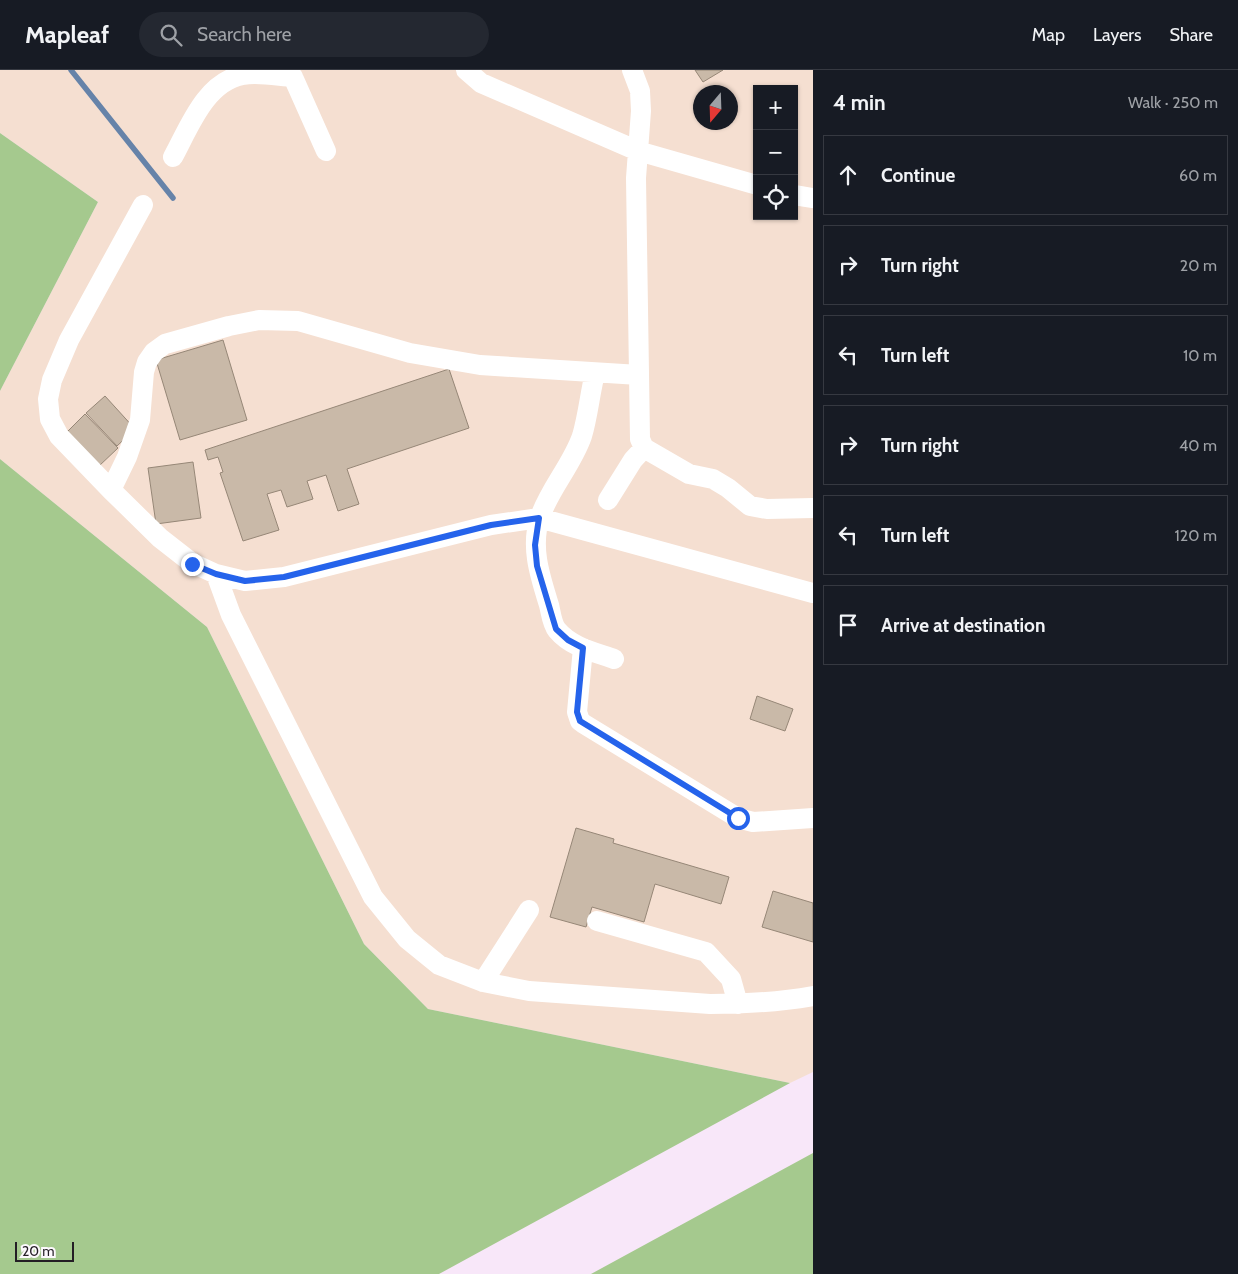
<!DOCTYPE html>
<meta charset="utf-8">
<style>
:root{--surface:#171b24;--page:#242831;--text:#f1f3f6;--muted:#9ea1a6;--line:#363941}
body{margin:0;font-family:Cabin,sans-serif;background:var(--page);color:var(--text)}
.controls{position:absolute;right:15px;top:15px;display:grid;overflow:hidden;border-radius:0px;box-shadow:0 1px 4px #0004}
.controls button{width:45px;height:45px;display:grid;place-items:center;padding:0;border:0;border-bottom:1px solid var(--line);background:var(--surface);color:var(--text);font:25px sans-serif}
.compass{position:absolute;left:693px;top:15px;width:45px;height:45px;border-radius:50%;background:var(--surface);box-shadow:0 1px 4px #0004;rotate:199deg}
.scale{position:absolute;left:15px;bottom:12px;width:59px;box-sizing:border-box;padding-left:5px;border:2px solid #241e25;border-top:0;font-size:14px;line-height:18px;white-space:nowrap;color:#241e25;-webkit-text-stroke:4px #fdf9fd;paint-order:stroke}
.stop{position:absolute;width:15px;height:15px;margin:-11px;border:4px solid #2563eb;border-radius:50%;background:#fff}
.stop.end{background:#2563eb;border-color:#fff;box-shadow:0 1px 5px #0008}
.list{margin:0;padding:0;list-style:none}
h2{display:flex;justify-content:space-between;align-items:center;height:65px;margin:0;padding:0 20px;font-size:21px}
h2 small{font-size:16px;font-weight:400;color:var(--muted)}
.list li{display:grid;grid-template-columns:32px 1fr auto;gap:15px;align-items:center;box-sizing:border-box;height:80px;margin:0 10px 10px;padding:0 10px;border:1px solid var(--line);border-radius:0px}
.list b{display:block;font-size:19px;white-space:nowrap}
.list em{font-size:16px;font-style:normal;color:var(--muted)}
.icon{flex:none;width:28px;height:28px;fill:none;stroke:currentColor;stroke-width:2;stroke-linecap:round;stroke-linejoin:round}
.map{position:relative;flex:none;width:813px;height:1204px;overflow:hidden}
header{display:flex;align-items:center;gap:30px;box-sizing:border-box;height:70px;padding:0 25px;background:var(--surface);border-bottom:1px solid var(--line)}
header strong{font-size:24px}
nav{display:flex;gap:28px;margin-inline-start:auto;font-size:18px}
.search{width:350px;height:45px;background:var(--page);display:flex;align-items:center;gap:12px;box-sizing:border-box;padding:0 18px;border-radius:28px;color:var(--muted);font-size:19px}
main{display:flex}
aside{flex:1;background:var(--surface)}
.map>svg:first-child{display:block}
.industrial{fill:#f5dfd1;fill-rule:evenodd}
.forest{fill:#a5c98e}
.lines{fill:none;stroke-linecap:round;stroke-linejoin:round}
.stream{stroke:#6683a9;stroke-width:5.5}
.building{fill:#c9b9a8;stroke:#968777}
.minor{stroke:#fff;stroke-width:20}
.route{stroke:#2563eb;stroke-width:6}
</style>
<header>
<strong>Mapleaf</strong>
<div class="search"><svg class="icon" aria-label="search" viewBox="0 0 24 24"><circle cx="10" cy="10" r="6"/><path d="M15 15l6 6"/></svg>Search here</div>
<nav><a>Map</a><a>Layers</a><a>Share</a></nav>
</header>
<main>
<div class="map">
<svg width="813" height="1204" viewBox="0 0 813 1204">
<rect width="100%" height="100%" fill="#f8e7f9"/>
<path class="industrial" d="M 0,0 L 813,0 L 813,1002 L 790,1013 L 428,939 L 364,874 L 207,557 L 0,389 L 0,321 L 98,132 L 0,63 ZM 757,19 L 794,19 L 794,146 L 757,146 ZM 700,22 L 730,22 L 730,52 L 700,52 Z"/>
<path class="forest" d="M 0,63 L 98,132 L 0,321 Z
M 0,389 L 207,557 L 364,874 L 428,939 L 790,1013 L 439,1204 L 0,1204 Z
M 813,1083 L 813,1204 L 591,1204 Z"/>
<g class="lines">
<path class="stream" d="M 71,0 L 173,128"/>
</g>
<path class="building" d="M 695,0 L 723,0 L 703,12 Z
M 223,270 L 247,350 L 180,370 L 156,290 Z
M 449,299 L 469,358 L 347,399 L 359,434 L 338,441 L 326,405 L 307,411 L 313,429 L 287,437 L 281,420 L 267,424 L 279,460 L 243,471 L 220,403 L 223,402 L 218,387 L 208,390 L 205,380 Z
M 105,326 L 135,359 L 117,376 L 86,343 Z
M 85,344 L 118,378 L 99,396 L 67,362 Z
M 193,392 L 201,448 L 156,454 L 148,398 Z
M 757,626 L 793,639 L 785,661 L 750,649 Z
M 576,758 L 614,769 L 613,773 L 729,807 L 721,834 L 655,814 L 644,852 L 592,837 L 586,857 L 550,847 Z
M 773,821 L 813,833 L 813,872 L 762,857 Z"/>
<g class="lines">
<path class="minor" d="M 466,0 L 481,13 L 638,81 L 757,115
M 293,7 L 326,81
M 173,87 C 189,58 205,12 243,5 C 257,2 278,6 293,7
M 794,125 L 813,128
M 143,135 L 69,270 L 52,310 L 48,329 L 50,349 L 59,366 L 111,420 L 160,468 L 192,493 L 216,504 L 245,511 L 284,507 L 491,455 L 539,448 L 813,523
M 595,303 C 590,323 588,346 582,366 C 572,395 550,418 540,447 C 530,477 540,506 549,535 C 551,543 552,554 557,560 C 571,577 594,582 614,589
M 644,378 L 689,404 L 713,409 L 728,418 L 750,436 L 767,439 L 813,438
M 111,420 L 127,387 L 140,350 L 144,302 L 147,292 L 154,282 L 165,274 L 229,256 L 259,250 L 298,251 L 410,283 L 480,295 L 639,305
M 608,430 L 633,390 L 644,378 L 640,369 L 636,108 L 641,41 L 640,21 L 632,0
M 216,504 L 231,545 L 373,827 L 407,869 L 439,895 L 483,912 L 529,921 L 710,934 C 744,934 779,932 813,926
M 583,578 L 577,642 L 580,651 L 584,654 L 738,748 L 753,752 L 813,748
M 597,851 L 706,882 L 731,909 L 738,934
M 483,912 L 529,840"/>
</g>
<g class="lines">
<path class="route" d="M 192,494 L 216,504 L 245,511 L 284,507 L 491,455 L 539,448 L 535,475 L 537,496 L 556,559 L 568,570 L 583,578 L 577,642 L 580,651 L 738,748"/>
</g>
</svg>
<div class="controls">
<button>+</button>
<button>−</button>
<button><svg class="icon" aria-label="locate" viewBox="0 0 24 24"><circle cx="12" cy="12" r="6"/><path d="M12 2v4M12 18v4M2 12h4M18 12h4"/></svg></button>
</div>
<svg class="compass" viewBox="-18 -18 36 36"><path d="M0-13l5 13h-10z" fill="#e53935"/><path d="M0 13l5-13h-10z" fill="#9ea1a6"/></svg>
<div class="scale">20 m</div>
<div class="stop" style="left:738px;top:748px"></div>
<div class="stop end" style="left:192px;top:494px"></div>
</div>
<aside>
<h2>4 min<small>Walk · 250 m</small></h2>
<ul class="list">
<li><svg class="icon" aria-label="ahead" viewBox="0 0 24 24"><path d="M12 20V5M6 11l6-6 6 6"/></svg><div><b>Continue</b></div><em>60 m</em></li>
<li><svg class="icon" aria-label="right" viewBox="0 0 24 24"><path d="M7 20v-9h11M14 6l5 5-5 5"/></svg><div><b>Turn right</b></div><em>20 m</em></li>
<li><svg class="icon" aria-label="left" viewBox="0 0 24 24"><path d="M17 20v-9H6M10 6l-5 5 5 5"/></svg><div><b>Turn left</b></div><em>10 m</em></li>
<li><svg class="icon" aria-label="right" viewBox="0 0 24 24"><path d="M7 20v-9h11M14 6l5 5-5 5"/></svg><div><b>Turn right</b></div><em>40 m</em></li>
<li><svg class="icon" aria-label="left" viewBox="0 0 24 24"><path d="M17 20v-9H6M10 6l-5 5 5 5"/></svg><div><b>Turn left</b></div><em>120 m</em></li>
<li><svg class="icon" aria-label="arrive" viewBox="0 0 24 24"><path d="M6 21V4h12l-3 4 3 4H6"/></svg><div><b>Arrive at destination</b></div></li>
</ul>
</aside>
</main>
